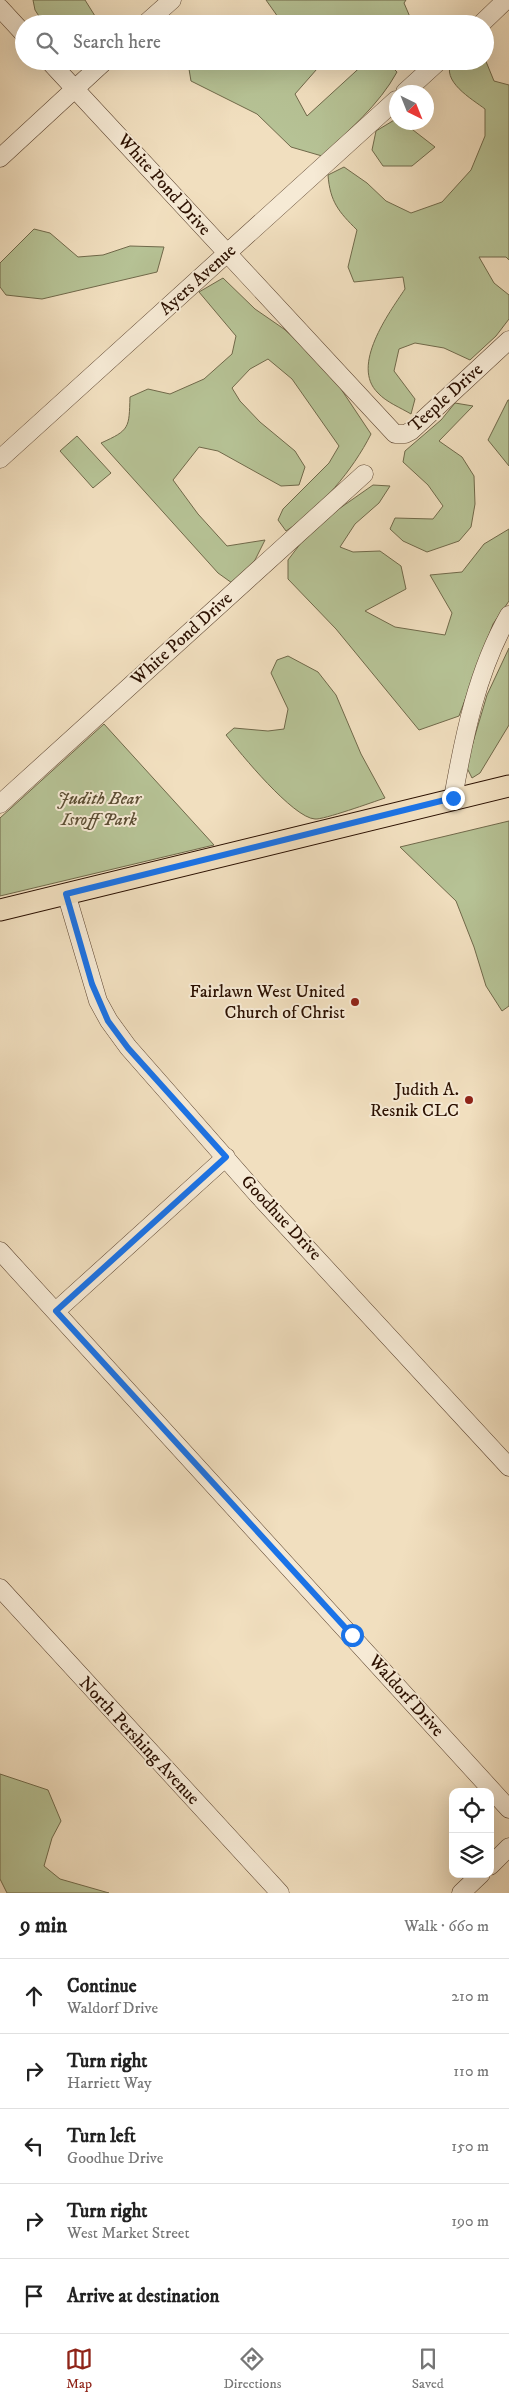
<!DOCTYPE html>
<meta charset="utf-8">
<style>
:root{--surface:#fff;--page:#f2f2f2;--text:#222;--muted:#767676;--line:#e0e0e0;--accent:#8f2418}
body{margin:0;font-family:"IM FELL DW Pica",serif;background:var(--page);color:var(--text)}
.controls{position:absolute;right:15px;bottom:15px;display:grid;overflow:hidden;border-radius:10px;box-shadow:0 5px 20px #0002}
.controls button{width:45px;height:45px;display:grid;place-items:center;padding:0;border:0;border-bottom:1px solid var(--line);background:var(--surface);color:var(--text);font:25px sans-serif}
.compass{position:absolute;left:389px;top:85px;width:45px;height:45px;border-radius:50%;background:var(--surface);box-shadow:0 5px 20px #0002;rotate:137deg}
.stop{position:absolute;width:15px;height:15px;margin:-11px;border:4px solid #1a73e8;border-radius:50%;background:#fff}
.stop.end{background:#1a73e8;border-color:#fff;box-shadow:0 1px 5px #0008}
.list{margin:0;padding:0;list-style:none}
h2{display:flex;justify-content:space-between;align-items:center;height:65px;margin:0;padding:0 20px;font-size:21px}
h2 small{font-size:16px;font-weight:400;color:var(--muted)}
.list li{display:grid;grid-template-columns:32px 1fr auto;gap:15px;align-items:center;box-sizing:border-box;height:75px;padding:0 20px;border-top:1px solid var(--line)}
.list b{display:block;font-size:19px;white-space:nowrap}
.list p{margin:0;font-size:16px;white-space:nowrap;color:var(--muted)}
.list em{font-size:16px;font-style:normal;color:var(--muted)}
.icon{flex:none;width:28px;height:28px;fill:none;stroke:currentColor;stroke-width:2;stroke-linecap:round;stroke-linejoin:round}
.map{position:relative;flex:none;width:509px;height:1893px;overflow:hidden}
.search{position:absolute;background:var(--surface);box-shadow:0 5px 20px #0002;left:15px;right:15px;top:15px;height:55px;display:flex;align-items:center;gap:12px;box-sizing:border-box;padding:0 18px;border-radius:28px;color:var(--muted);font-size:19px}
.sheet{height:440px;background:var(--surface)}
nav{display:flex;justify-content:space-around;align-items:center;box-sizing:border-box;height:70px;border-top:1px solid var(--line);background:var(--surface);font-size:14px;color:var(--muted)}
nav a{display:grid;justify-items:center;gap:2px}
nav .on{color:var(--accent)}
.map>svg:first-child{display:block}
.green{fill:#b6c295;stroke:#70694a}
.lines{fill:none;stroke-linecap:round;stroke-linejoin:round}
.minor-casing{stroke:#5c4430;stroke-width:19}
.major-casing{stroke:#2b1000;stroke-width:23}
.minor{stroke:#f6ead5;stroke-width:18}
.major{stroke:#f1dfbf;stroke-width:21}
.route{stroke:#1a73e8;stroke-width:6}
.poi-dot{fill:#8f2418;stroke:#f6ead5;stroke-width:2}
.labels{text-anchor:middle;dominant-baseline:central;stroke-width:4;stroke-linejoin:round;paint-order:stroke}
.street-label{font-size:18px;fill:#2b1000;stroke:#f6ead5}
.park-label{font-size:18px;font-style:italic;fill:#5c4e34;stroke:#f6ead5}
.poi-label{font-size:18px;fill:#2b1000;stroke:#f6ead5;text-anchor:end}
</style>
<div class="map">
<svg width="509" height="1893" viewBox="0 0 509 1893">
<rect width="100%" height="100%" fill="#f1dfbf"/>
<filter id="stains"><feTurbulence type="fractalNoise" baseFrequency=".004" numOctaves="4"/><feColorMatrix values="0 0 0 0 .2 0 0 0 0 .09 0 0 0 0 .02 0 0 0 .5 -.17"/></filter>
<radialGradient id="worn" r=".72"><stop offset=".6" stop-color="#630" stop-opacity="0"/><stop offset="1" stop-color="#630" stop-opacity=".3"/></radialGradient>
<path class="green" d="M 33,0 L 85,0 L 100,24 L 44,24 L 35,10 Z
M 266,0 L 406,0 L 404,3 L 413,24 L 275,24 L 278,17 Z
M 485,59 L 494,81 L 509,85 L 509,260 L 506,257 L 479,257 L 494,283 L 509,295 L 509,319 L 496,336 L 470,360 L 444,348 L 415,343 L 399,349 L 394,371 L 415,399 L 411,414 C 401,408 386,402 378,393 C 350,366 389,313 405,289 L 403,277 L 354,282 L 348,267 L 357,230 C 339,212 330,202 328,175 L 344,167 L 367,183 L 386,201 L 411,213 L 442,202 L 471,170 L 485,136 L 485,109 C 472,99 440,81 452,61 L 485,61 Z
M 210,61 L 324,61 L 295,94 L 307,116 L 367,61 L 386,61 L 397,72 C 379,105 349,130 322,156 L 291,147 L 257,114 L 191,81 L 189,69 Z
M 396,119 L 396,122 L 404,123 L 435,147 L 412,166 L 383,166 L 372,150 L 376,131 Z
M 34,229 L 50,233 L 78,257 L 103,255 L 130,246 L 164,247 L 157,272 L 42,299 L 6,295 L 0,287 L 0,263 Z
M 223,278 L 255,309 L 284,329 L 308,351 L 337,383 L 371,434 C 353,470 320,509 286,531 L 278,520 L 283,509 L 329,463 L 339,446 L 292,379 L 268,359 L 250,369 L 232,388 L 240,401 L 260,422 L 295,451 L 305,467 L 299,485 L 281,486 L 218,451 L 199,447 L 173,480 L 198,514 L 227,546 L 265,540 L 254,562 L 232,583 L 218,573 L 101,443 C 130,430 129,428 130,397 L 148,389 L 170,394 L 204,379 L 232,354 L 236,336 L 199,292 Z
M 508,400 L 509,400 L 509,466 L 488,440 Z
M 455,403 L 473,406 L 439,441 L 462,457 L 474,476 L 475,504 L 471,527 L 459,541 L 427,552 L 403,541 L 390,529 L 395,518 L 433,519 L 443,506 L 428,485 L 403,462 L 405,451 L 441,420 Z
M 77,436 L 111,473 L 93,488 L 60,451 Z
M 373,485 L 390,486 L 379,503 L 355,524 L 340,547 L 353,552 L 380,551 L 401,566 L 406,589 L 365,611 L 395,627 L 445,635 L 452,613 L 430,575 L 462,572 L 484,544 L 509,529 L 509,601 L 493,624 L 459,716 L 419,730 L 336,629 L 288,579 L 288,560 L 313,527 Z
M 509,648 L 509,725 L 480,773 L 472,778 L 466,766 L 487,695 Z
M 288,656 L 318,672 L 336,695 L 361,754 L 385,798 C 373,802 323,820 315,819 C 293,818 240,753 226,735 L 234,728 L 268,731 L 284,729 L 288,709 L 271,673 L 277,660 Z
M 104,724 L 214,845 L 0,896 L 0,818 Z
M 509,821 L 509,1006 L 502,1011 L 486,986 L 474,947 L 456,901 L 400,847 Z
M 0,1774 L 48,1790 L 61,1821 L 52,1838 L 44,1866 L 60,1879 L 109,1893 L 7,1893 L 0,1879 Z"/>
<g class="lines">
<g class="minor-casing">
<path id="minor" d="M 0,8 L 24,34
M 145,24 L 172,0
M 481,24 L 506,0
M 49,61 L 395,434 L 405,434 L 411,431 L 509,340
M 405,92 L 439,61
M 0,158 L 105,61
M 0,459 L 396,100
M 453,798 C 464,736 477,671 509,615
M 0,804 L 364,474
M 66,893 L 98,1001 L 109,1021 L 128,1047 L 258,1195 L 509,1467
M 0,1251 L 509,1809
M 56,1311 L 226,1157
M 0,1588 L 280,1893
M 490,1866 L 509,1847
M 461,1893 L 481,1874"/>
</g>
<g class="major-casing">
<path id="major" d="M 0,910 L 509,786"/>
</g>
<use href="#minor" class="minor"/>
<use href="#major" class="major"/>
</g>
<g class="lines">
<path class="route" d="M 352,1635 L 56,1311 L 226,1157 L 128,1048 L 108,1021 L 92,984 L 66,894 L 453,798"/>
</g>
<g class="poi-dot">
<circle cx="355" cy="1002" r="5"/>
<circle cx="469" cy="1100" r="5"/>
</g>
<g class="labels">
<g class="street-label">
<text transform="translate(164 185) rotate(48)">White Pond Drive</text>
<text transform="translate(198 280) rotate(-42)">Ayers Avenue</text>
<text transform="translate(446 398) rotate(-42)">Teeple Drive</text>
<text transform="translate(182 639) rotate(-42)">White Pond Drive</text>
<text transform="translate(281 1218) rotate(47)">Goodhue Drive</text>
<text transform="translate(406 1696) rotate(48)">Waldorf Drive</text>
<text transform="translate(139 1741) rotate(47)">North Pershing Avenue</text>
</g>
<g class="park-label">
<text x="99" y="799">Judith Bear<tspan x="99" dy="21">Isroff Park</tspan></text>
</g>
<g class="poi-label">
<text x="345" y="992">Fairlawn West United<tspan x="345" dy="21">Church of Christ</tspan></text>
<text x="459" y="1090">Judith A.<tspan x="459" dy="21">Resnik CLC</tspan></text>
</g>
</g>
<rect width="100%" height="100%" filter="url(#stains)"/>
<rect width="100%" height="100%" fill="url(#worn)"/>
</svg>
<div class="controls">
<button><svg class="icon" aria-label="locate" viewBox="0 0 24 24"><circle cx="12" cy="12" r="6"/><path d="M12 2v4M12 18v4M2 12h4M18 12h4"/></svg></button>
<button><svg class="icon" aria-label="layers" viewBox="0 0 24 24"><path d="M12 4l9 5-9 5-9-5zM3 14l9 5 9-5"/></svg></button>
</div>
<svg class="compass" viewBox="-18 -18 36 36"><path d="M0-13l5 13h-10z" fill="#e53935"/><path d="M0 13l5-13h-10z" fill="#767676"/></svg>
<div class="stop" style="left:352px;top:1635px"></div>
<div class="stop end" style="left:453px;top:798px"></div>
<div class="search"><svg class="icon" aria-label="search" viewBox="0 0 24 24"><circle cx="10" cy="10" r="6"/><path d="M15 15l6 6"/></svg>Search here</div>
</div>
<section class="sheet">
<h2>9 min<small>Walk · 660 m</small></h2>
<ul class="list">
<li><svg class="icon" aria-label="ahead" viewBox="0 0 24 24"><path d="M12 20V5M6 11l6-6 6 6"/></svg><div><b>Continue</b><p>Waldorf Drive</p></div><em>210 m</em></li>
<li><svg class="icon" aria-label="right" viewBox="0 0 24 24"><path d="M7 20v-9h11M14 6l5 5-5 5"/></svg><div><b>Turn right</b><p>Harriett Way</p></div><em>110 m</em></li>
<li><svg class="icon" aria-label="left" viewBox="0 0 24 24"><path d="M17 20v-9H6M10 6l-5 5 5 5"/></svg><div><b>Turn left</b><p>Goodhue Drive</p></div><em>150 m</em></li>
<li><svg class="icon" aria-label="right" viewBox="0 0 24 24"><path d="M7 20v-9h11M14 6l5 5-5 5"/></svg><div><b>Turn right</b><p>West Market Street</p></div><em>190 m</em></li>
<li><svg class="icon" aria-label="arrive" viewBox="0 0 24 24"><path d="M6 21V4h12l-3 4 3 4H6"/></svg><div><b>Arrive at destination</b></div></li>
</ul>
</section>
<nav>
<a class="on"><svg class="icon" aria-label="map" viewBox="0 0 24 24"><path d="M3 6l6-2 6 2 6-2v14l-6 2-6-2-6 2zM9 4v14M15 6v14"/></svg>Map</a>
<a><svg class="icon" aria-label="directions" viewBox="0 0 24 24"><path d="M12 3l9 9-9 9-9-9zM9 14v-3h6M13 9l2 2-2 2"/></svg>Directions</a>
<a><svg class="icon" aria-label="saved" viewBox="0 0 24 24"><path d="M7 4h10v16l-5-4-5 4z"/></svg>Saved</a>
</nav>
